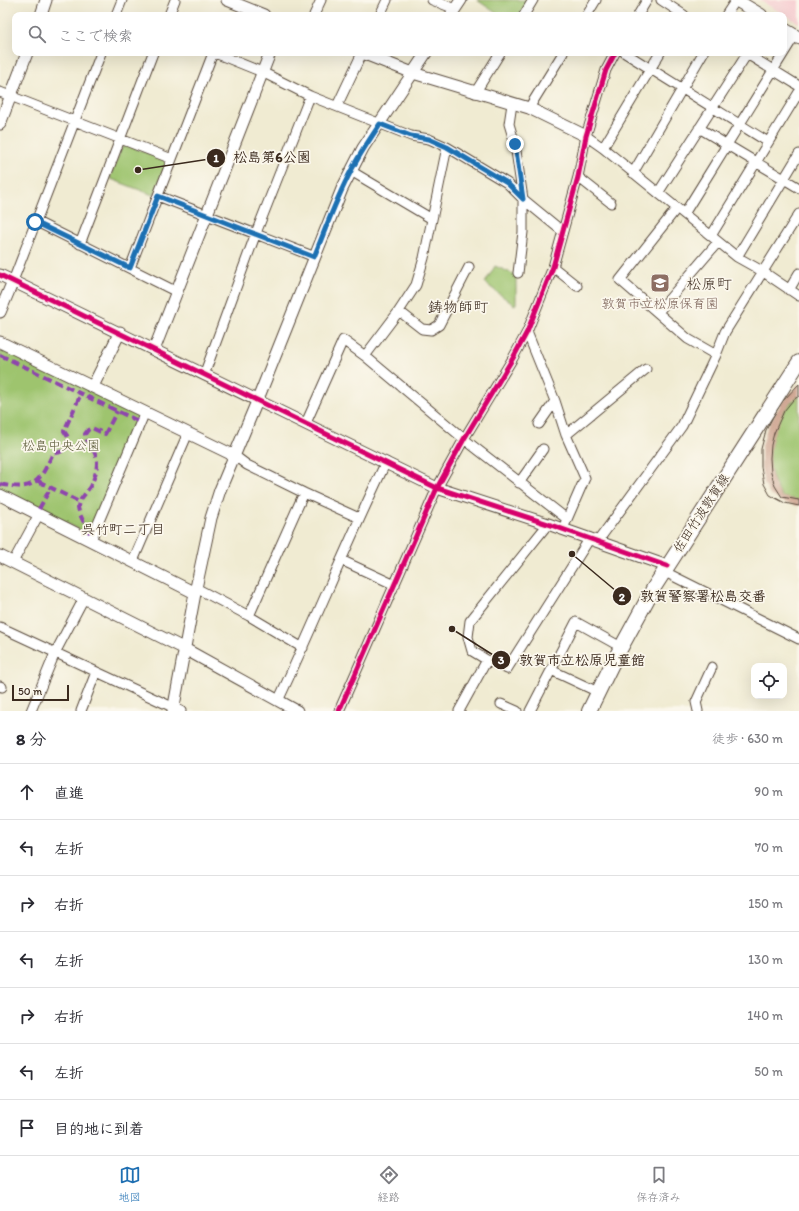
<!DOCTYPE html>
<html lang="ja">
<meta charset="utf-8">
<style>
:root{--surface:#fff;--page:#f7f7f7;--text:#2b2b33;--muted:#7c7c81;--line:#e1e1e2;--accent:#1f6fb2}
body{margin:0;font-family:Itim,"Klee One",sans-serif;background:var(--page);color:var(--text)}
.controls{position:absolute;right:12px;bottom:12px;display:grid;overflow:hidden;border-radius:8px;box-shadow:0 4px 16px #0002}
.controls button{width:36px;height:36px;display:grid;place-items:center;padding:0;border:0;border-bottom:1px solid var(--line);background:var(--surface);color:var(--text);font:20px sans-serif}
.scale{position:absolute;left:12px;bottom:10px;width:57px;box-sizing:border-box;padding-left:4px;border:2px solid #3b2a1e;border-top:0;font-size:11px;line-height:14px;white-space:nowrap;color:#3b2a1e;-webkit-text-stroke:3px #fbf7ec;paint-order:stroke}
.stop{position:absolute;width:12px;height:12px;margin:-9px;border:3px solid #1f6fb2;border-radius:50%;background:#fff}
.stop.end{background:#1f6fb2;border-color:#fff;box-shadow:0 1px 4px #0008}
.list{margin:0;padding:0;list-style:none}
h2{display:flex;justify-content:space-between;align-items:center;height:52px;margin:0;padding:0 16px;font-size:17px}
h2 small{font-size:13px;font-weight:400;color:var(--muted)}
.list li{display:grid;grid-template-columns:26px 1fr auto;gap:12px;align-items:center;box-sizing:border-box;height:56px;padding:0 16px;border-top:1px solid var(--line)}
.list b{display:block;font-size:15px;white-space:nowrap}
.list em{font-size:13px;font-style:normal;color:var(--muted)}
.icon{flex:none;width:22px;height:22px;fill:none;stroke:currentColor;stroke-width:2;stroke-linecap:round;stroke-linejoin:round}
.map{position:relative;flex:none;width:799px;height:711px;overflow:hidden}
.search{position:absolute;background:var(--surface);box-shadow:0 4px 16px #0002;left:12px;right:12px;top:12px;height:44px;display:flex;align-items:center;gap:10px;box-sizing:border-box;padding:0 14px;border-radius:8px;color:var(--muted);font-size:15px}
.sheet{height:444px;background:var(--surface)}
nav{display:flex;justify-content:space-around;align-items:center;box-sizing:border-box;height:56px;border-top:1px solid var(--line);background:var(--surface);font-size:11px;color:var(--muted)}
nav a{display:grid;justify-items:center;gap:2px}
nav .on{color:var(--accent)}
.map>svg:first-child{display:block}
.built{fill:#f7cfd2}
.green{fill:#9ec46e;stroke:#6c7746}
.building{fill:#ca9e89}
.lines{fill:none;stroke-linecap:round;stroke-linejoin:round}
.minor-casing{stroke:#564739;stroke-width:11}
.tertiary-casing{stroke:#564739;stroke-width:13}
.secondary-casing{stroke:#564739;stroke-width:14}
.primary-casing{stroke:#564739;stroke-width:16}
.minor{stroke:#fff;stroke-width:9}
.tertiary{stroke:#fff;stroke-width:11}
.secondary{stroke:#fff;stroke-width:12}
.primary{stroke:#fff;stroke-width:14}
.quiet{stroke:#8e44ad;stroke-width:4;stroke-dasharray:8 4;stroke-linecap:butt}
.cycleway-casing{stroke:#fbf7ec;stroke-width:8}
.cycleway{stroke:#d6006c;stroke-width:5}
.route{stroke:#1f6fb2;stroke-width:5}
.labels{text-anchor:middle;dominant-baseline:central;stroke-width:3.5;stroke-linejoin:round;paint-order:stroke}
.education-label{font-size:13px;fill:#785e54;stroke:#fbf7ec}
.park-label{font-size:13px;fill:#595836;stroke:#fbf7ec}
.street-label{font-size:13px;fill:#3b2a1e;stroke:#fbf7ec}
.neighbourhood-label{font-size:14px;fill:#3b2a1e;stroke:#fbf7ec}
.quarter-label{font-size:15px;fill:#3b2a1e;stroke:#fbf7ec}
.leader{fill:none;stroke:#3b2a1e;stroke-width:1.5}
.callout-dot{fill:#3b2a1e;stroke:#fbf7ec;stroke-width:1.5}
.mark-label{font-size:12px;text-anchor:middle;font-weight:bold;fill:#fff}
.callout-label{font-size:14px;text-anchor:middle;font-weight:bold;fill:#3b2a1e;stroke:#fbf7ec;stroke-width:3.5;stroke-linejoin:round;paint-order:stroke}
</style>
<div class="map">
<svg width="799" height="711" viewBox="0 0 799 711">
<rect width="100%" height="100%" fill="#fbf7ec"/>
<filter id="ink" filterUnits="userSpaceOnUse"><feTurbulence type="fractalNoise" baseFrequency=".025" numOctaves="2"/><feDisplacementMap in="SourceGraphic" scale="8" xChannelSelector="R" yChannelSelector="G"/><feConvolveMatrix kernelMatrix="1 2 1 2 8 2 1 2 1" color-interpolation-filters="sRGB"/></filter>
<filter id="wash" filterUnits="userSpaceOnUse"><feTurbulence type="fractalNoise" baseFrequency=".012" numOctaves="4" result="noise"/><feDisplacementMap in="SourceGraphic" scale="16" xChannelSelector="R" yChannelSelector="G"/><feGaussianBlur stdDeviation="0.9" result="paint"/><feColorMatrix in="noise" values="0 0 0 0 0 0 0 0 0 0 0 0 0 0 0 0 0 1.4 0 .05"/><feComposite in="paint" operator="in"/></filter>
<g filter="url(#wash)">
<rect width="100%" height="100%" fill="#f0ebd2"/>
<path class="built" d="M 759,0 L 799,0 L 799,23 Z"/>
<path class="green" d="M 477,0 L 530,0 L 520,15 L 499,15 Z
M 126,145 L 164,159 L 166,163 L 155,194 L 153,195 L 111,179 L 110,177 L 122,147 Z
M 495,266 L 516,275 L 516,304 L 514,305 L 485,283 Z
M 0,346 L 138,413 L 140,418 L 92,532 L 88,534 L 0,490 Z
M 799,396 L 799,500 L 782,497 C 778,490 774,483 772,475 C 765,447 776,413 799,396 Z"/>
<g id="blocks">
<path class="building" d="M 799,384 L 799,396 L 793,400 L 784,411 L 774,433 L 771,445 L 770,458 L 771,473 L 775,486 L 782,497 L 799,500 L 799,506 L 785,503 L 770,495 L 764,484 L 761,467 L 761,449 L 766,430 L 774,415 L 782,402 Z"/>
</g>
</g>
<g filter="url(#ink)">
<use href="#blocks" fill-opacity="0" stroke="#564739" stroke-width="1"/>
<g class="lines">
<g class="minor-casing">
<path id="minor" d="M 432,0 L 455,9
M 661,0 L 684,15
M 116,15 L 122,0
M 169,15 L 175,0
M 314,15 L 321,0
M 380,15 L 387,0
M 524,15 L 533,0
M 587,15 L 596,0
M 638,15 L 647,0
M 726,15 L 736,0
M 215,53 L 262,72 L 310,96 L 411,136 L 429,139 L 447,147 L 424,258 L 416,285 L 399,311 L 365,356
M 625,53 L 768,142
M 0,92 L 172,159 L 130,268
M 475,93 L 500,53
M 512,104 L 509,124 L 515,144 L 523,199 L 523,232 L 518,273
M 337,106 L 362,53
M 529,108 L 563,53
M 699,128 L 799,188
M 586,136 L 603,148 L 737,257 L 762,271 L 799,296
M 447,147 L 507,183 L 523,199 L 562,231
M 603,148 L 660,53
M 172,159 L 213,53
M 351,171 L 432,219
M 633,173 L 703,53
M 578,177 L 611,203
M 658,193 L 747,54 L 799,86
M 158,196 L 315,257
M 677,208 L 620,280 L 688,339 L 716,355
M 684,214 L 795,35
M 35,221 L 177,292
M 711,236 L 799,92
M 80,244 L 153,53
M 737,257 L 799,154
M 553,267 L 577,286
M 13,281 L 101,53
M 789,290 L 799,273
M 399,311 L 422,329 L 431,330 L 439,325 L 469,267
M 658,312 L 718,242
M 527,332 L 555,401 L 566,435 L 585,478 L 565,524
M 204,375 L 256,233 L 310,96
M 306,423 L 343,340 L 365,356 L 464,439 L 567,519
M 539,424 L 555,401
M 566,435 L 646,369
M 235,456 L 247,465 L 304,493 L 359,518
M 519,483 L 543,449
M 548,524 L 470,621 L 468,637 L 472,651 L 487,660 L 507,669 L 590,538
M 91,540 L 145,412
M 598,541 L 682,426 L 716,355 L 725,332 L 799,214
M 341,560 L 395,585
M 133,561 L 188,433
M 13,562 L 39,514
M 663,571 L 799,639
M 196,588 L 249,616 L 303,648
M 249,616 L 304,493
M 0,627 L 181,711
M 551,670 L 598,692
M 0,686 L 2,687
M 278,701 C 315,622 348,541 386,462
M 501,704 L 517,711
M 31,711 L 55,653 L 84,598
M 81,711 L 96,672
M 339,711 L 437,488 L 464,439 L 513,358 L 527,332 L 553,267 L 578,177 L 586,136 L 606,70 L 615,53
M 459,711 L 487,660
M 530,711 L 576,622 L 621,647
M 698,711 L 696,702 L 712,667"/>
</g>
<g class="tertiary-casing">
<path id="tertiary" d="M 227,0 L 264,15
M 41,15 L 46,0
M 451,15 L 461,0
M 362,53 L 413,73 L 529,108 L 586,136
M 0,124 L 27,53
M 0,275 L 437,488 L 548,524 L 667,566
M 0,312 L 13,281
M 0,342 L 235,456
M 154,350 L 270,53
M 93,386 L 120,332
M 0,495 L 195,593
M 0,556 L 185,649 L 297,711
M 173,711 L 196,588 L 211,518 L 220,490 L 258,399 L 342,189 L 363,148 L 426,53"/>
</g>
<g class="secondary-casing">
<path id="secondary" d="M 736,0 L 761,15
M 784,29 L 799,38"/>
</g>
<g class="primary-casing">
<path id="primary" d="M 589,711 L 611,666 L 653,589 L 799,362"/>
</g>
<use href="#minor" class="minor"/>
<use href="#tertiary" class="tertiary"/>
<use href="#secondary" class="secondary"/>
<use href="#primary" class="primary"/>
<path class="quiet" d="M 0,355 L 138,421
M 38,481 L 79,502
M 0,484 C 35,492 40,481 53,453 C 63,454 68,447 68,437 L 64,431 L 81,394
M 39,509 L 51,487
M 90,533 C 86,526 79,515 78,507 C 78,501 84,496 87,491 C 93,483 97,472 97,462 C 96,448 86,444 85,434 L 88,430 L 92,428 L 105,434 L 117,411"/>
<g class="cycleway-casing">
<path id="cycleway" d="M 0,275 L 437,488 L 548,524 L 667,566
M 339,711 L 437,488 L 464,439 L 513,358 L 527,332 L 553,267 L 578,177 L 586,136 L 606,70 L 615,53"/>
</g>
<use href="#cycleway" class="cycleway"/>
</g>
</g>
<g class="lines" filter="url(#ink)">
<path class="route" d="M 35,222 L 130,268 L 158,196 L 314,257 C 326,228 336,199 351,171 C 359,155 370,139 380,124 L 411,136 L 429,139 L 447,147 L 507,183 L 523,199 L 515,144"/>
</g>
<defs>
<g id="school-square" transform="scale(1)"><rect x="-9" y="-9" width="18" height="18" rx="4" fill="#8d6e63" stroke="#fbf7ec"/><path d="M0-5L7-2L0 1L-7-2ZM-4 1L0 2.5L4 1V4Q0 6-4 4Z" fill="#fff"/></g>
</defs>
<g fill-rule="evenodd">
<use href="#school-square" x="660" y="283"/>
</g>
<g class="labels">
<g class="education-label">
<text x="660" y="303">敦賀市立松原保育園</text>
</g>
<g class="park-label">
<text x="61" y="445">松島中央公園</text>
</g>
<g class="street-label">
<text transform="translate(701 513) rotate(-57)">佐田竹波敦賀線</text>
</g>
<g class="neighbourhood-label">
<text x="123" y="529">呉竹町二丁目</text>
</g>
<g class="quarter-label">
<text x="709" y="284">松原町</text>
<text x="458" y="307">鋳物師町</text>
</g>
</g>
<path class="leader" d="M138 170L216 158M572 554L622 596M452 629L501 660"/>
<g class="callout-dot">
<circle cx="138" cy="170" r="4"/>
<circle cx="572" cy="554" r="4"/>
<circle cx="452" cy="629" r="4"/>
<circle cx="216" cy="158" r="10"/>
<circle cx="622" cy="596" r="10"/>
<circle cx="501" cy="660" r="10"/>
</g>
<g class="mark-label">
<text x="216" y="162">1</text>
<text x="622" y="601">2</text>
<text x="501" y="664">3</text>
</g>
<g class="callout-label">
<text x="272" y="162">松島第6公園</text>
<text x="703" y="601">敦賀警察署松島交番</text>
<text x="582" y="665">敦賀市立松原児童館</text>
</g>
</svg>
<div class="controls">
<button><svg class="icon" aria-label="locate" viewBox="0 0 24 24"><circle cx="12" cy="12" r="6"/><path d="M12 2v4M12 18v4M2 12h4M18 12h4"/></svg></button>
</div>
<div class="scale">50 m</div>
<div class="stop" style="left:35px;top:222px"></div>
<div class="stop end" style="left:515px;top:144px"></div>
<div class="search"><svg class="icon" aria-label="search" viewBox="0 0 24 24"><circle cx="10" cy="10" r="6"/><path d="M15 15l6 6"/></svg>ここで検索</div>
</div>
<section class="sheet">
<h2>8 分<small>徒歩 · 630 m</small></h2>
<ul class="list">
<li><svg class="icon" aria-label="ahead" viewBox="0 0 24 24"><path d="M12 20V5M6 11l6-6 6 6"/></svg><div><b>直進</b></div><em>90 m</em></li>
<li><svg class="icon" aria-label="left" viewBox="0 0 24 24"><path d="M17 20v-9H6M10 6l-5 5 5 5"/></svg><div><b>左折</b></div><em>70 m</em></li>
<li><svg class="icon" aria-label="right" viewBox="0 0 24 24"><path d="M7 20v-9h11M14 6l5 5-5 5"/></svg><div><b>右折</b></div><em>150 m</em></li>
<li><svg class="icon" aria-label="left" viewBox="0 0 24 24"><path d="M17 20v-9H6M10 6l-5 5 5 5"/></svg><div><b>左折</b></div><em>130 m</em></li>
<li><svg class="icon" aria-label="right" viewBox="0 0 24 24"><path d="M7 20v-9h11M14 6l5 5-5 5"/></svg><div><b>右折</b></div><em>140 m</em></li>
<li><svg class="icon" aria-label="left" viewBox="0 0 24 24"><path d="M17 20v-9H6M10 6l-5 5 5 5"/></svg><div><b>左折</b></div><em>50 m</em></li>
<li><svg class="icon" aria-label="arrive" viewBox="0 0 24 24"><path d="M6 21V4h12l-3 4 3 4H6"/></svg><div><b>目的地に到着</b></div></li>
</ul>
</section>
<nav>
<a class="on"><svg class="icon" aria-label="map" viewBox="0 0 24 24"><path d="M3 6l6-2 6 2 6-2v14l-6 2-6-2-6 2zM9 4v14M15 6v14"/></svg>地図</a>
<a><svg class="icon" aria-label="directions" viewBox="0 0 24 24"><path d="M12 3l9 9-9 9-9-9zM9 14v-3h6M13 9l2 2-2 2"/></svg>経路</a>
<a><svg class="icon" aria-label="saved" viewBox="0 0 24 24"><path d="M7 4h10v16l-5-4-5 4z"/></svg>保存済み</a>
</nav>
